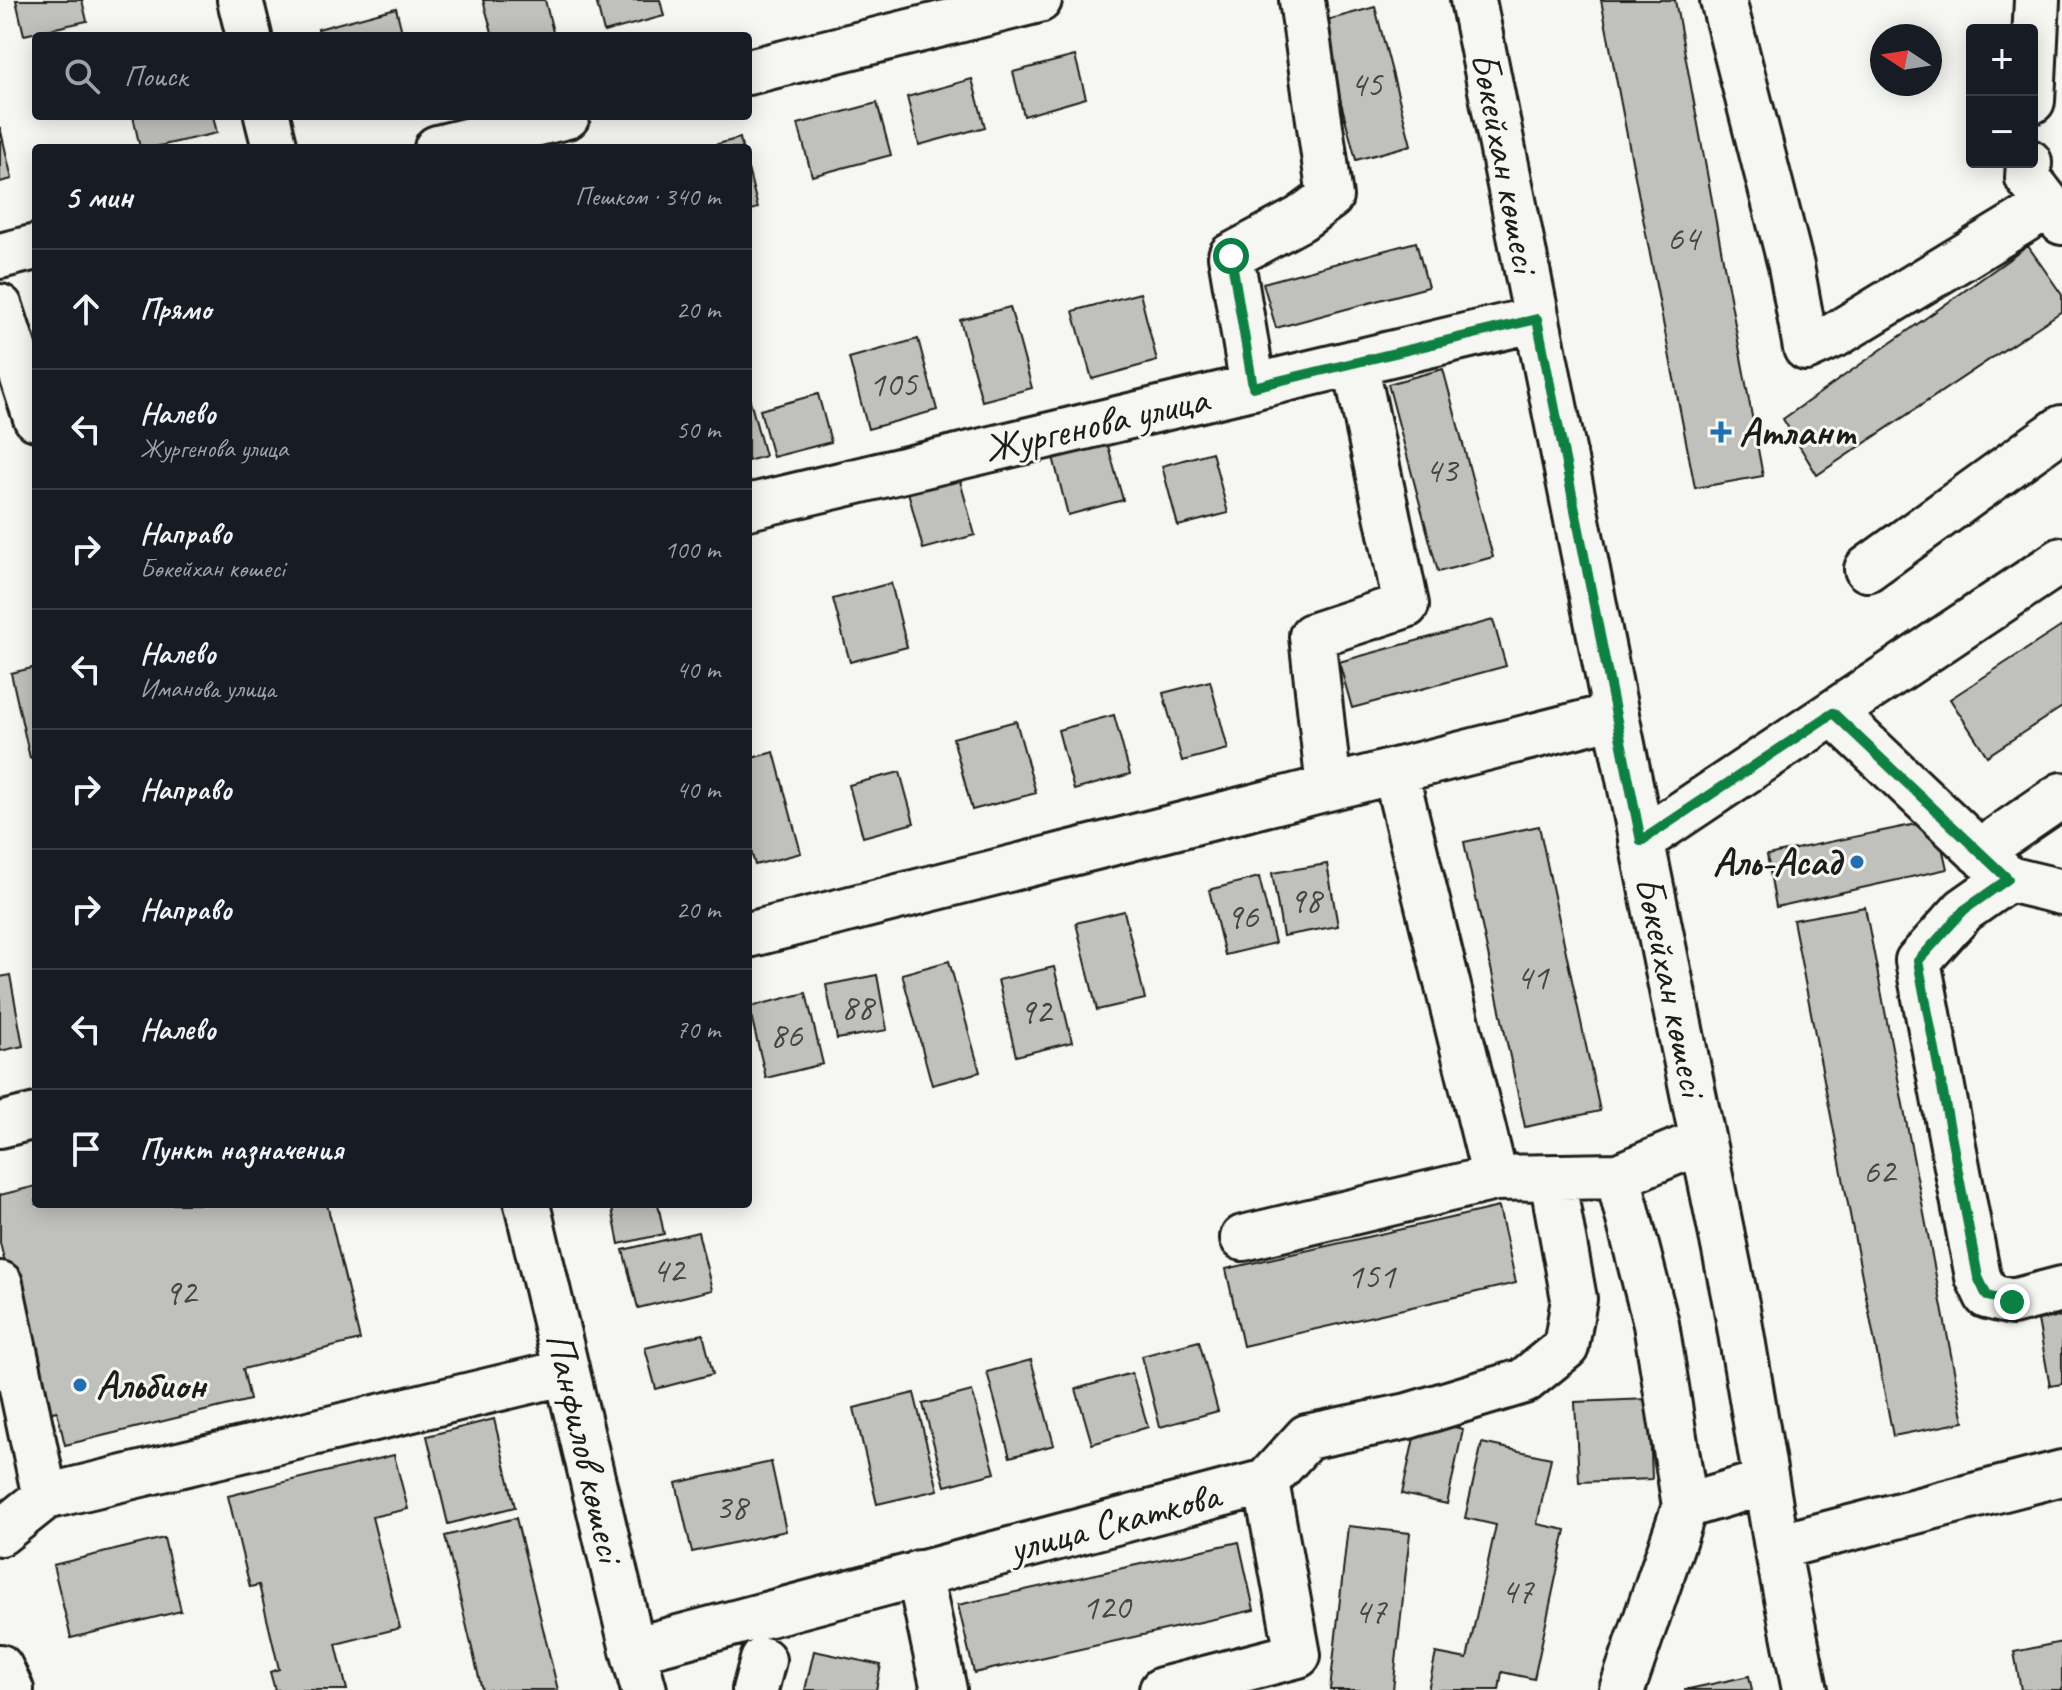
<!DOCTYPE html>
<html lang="ru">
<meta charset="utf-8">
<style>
:root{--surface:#171b24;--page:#20242c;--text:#f1f3f6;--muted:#9ea1a6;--line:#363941}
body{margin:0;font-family:Caveat,sans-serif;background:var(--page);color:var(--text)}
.controls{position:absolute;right:24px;top:24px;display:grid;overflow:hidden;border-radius:8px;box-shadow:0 4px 20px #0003}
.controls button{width:72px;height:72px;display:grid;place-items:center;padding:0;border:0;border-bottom:2px solid var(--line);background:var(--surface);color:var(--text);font:40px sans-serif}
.compass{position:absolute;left:1870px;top:24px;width:72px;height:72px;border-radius:50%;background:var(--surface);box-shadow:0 4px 20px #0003;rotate:282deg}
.stop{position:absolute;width:24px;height:24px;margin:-18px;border:6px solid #0b8043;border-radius:50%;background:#fff}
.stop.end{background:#0b8043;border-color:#fff;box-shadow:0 2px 8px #0008}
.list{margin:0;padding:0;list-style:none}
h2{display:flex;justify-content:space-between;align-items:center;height:104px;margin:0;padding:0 32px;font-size:34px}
h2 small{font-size:26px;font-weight:400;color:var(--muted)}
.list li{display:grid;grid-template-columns:52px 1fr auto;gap:24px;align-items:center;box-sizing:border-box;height:120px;padding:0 32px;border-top:2px solid var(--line)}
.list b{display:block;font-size:30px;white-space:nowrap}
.list p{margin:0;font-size:26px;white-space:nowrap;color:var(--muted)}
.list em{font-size:26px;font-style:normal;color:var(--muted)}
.icon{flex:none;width:44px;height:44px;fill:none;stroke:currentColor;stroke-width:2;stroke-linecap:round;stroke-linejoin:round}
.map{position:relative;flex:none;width:2062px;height:1690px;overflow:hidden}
.search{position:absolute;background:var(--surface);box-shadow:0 4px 20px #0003;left:32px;top:32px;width:720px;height:88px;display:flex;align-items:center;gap:20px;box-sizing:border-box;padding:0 28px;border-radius:8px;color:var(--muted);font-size:30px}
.panel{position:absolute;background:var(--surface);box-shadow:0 4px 20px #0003;left:32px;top:144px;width:720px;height:1064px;border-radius:8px}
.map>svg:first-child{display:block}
.building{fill:#c0c0bd;stroke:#1c1c1c;stroke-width:2}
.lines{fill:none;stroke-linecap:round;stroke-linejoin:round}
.minor-casing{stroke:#1c1c1c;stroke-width:50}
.minor{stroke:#f6f6f2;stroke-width:44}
.route{stroke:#0b8043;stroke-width:10}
.poi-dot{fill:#1f6fb2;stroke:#f6f6f2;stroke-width:3}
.labels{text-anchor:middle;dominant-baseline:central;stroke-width:6;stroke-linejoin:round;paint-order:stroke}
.number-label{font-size:36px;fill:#454544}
.street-label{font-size:40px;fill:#1c1c1c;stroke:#f6f6f2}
.poi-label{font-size:40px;font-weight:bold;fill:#1c1c1c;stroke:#f6f6f2;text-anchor:start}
</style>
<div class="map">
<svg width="2062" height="1690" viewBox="0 0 2062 1690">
<rect width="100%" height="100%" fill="#f6f6f2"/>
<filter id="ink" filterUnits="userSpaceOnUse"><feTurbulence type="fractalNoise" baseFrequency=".0125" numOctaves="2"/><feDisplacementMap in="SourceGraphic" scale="16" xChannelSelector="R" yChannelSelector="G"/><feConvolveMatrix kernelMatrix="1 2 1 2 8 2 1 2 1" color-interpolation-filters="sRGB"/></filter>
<g filter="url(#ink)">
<path class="building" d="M 16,0 L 82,0 L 87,21 L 24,35 Z
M 483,0 L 545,0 L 554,36 L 493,36 Z
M 596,0 L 660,0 L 664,16 L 604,32 Z
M 1601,0 L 1675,0 L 1763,476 L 1695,488 Z
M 1375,7 L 1411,145 L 1356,160 L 1320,22 Z
M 396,8 L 403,36 L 320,36 L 318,29 Z
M 1075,56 L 1086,98 L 1024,116 L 1013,72 Z
M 972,79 L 985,127 L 919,145 L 907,97 Z
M 877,103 L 891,155 L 812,176 L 798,124 Z
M 133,116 L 213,116 L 217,133 L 150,148 L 140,148 Z
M 0,127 L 12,179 L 0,182 Z
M 740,138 L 742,148 L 703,148 Z
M 748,169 L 758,208 L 748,211 Z
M 1416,242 L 1428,287 L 1276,328 L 1263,283 Z
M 2028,246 L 2062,295 L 2062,311 L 1817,475 L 1783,419 Z
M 1140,293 L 1157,361 L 1092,379 L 1073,311 Z
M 1010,307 L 1032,388 L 982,401 L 960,320 Z
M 918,339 L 937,410 L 868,429 L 849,358 Z
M 1443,369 L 1493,557 L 1438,572 L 1388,384 Z
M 748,393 L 765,456 L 748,461 Z
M 818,394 L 831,442 L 773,457 L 760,410 Z
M 1105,435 L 1123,500 L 1068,515 L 1051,449 Z
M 1212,452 L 1228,513 L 1178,526 L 1162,466 Z
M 957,470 L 975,535 L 923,549 L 906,484 Z
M 891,583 L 907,647 L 850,662 L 833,599 Z
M 1493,620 L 1506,666 L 1352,708 L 1339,662 Z
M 2062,626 L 2062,707 L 1987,756 L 1950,699 Z
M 36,667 L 36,756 L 30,758 L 11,673 Z
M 1210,681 L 1228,749 L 1182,761 L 1163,693 Z
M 1114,715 L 1130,774 L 1074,790 L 1058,730 Z
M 1016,721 L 1036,793 L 972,810 L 953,738 Z
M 774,752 L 801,853 L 755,865 L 748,840 L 748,759 Z
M 900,772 L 914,823 L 863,837 L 849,785 Z
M 1936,820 L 1947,869 L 1776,907 L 1767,855 Z
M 1539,826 L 1600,1111 L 1525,1127 L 1464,842 Z
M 1327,864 L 1338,926 L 1283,936 L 1272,873 Z
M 1259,877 L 1275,943 L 1225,955 L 1209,890 Z
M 1865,907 L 1964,1422 L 1893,1436 L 1793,920 Z
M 1124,911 L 1145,999 L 1097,1010 L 1076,923 Z
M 949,961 L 980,1072 L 932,1085 L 902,974 Z
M 1054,967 L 1072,1042 L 1016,1056 L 998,980 Z
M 10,975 L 23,1046 L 0,1051 L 0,977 Z
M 877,975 L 887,1030 L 837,1039 L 826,985 Z
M 806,993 L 823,1064 L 766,1078 L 749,1007 Z
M 36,1186 L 36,1204 L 327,1204 L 360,1340 L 243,1369 L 250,1400 L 65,1445 L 57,1411 L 48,1413 L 26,1349 L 0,1243 L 0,1195 Z
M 611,1204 L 658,1204 L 664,1234 L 619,1244 Z
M 1499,1207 L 1516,1283 L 1243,1346 L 1226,1269 Z
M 698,1232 L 712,1290 L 638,1308 L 623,1250 Z
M 2062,1316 L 2062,1384 L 2050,1386 L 2038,1320 Z
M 703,1334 L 713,1374 L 656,1389 L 645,1348 Z
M 1199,1341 L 1218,1411 L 1160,1427 L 1142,1356 Z
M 1031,1360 L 1054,1445 L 1010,1457 L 987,1372 Z
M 1132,1373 L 1148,1427 L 1092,1444 L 1076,1389 Z
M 972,1391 L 995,1473 L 945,1486 L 923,1404 Z
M 914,1393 L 938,1490 L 877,1504 L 854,1408 Z
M 1649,1399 L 1652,1479 L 1579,1482 L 1575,1402 Z
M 494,1419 L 515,1507 L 448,1524 L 427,1436 Z
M 1418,1419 L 1463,1429 L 1447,1504 L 1402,1494 Z
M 1482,1443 L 1551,1458 L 1537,1524 L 1566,1530 L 1534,1679 L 1502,1672 L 1499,1690 L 1428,1690 L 1436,1653 L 1467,1659 L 1496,1525 L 1465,1518 Z
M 394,1455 L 408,1509 L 372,1517 L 400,1628 L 336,1644 L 347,1690 L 275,1690 L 270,1672 L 279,1669 L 259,1585 L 250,1587 L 228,1496 Z
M 771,1462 L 786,1531 L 692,1552 L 676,1483 Z
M 516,1518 L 558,1690 L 482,1690 L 445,1536 Z
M 1348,1526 L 1410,1533 L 1393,1690 L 1330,1690 Z
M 164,1538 L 181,1611 L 71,1638 L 53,1565 Z
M 1239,1542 L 1254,1610 L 974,1673 L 958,1605 Z
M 2062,1642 L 2062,1690 L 2021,1690 L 2014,1652 Z
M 814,1651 L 881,1665 L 876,1690 L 805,1690 Z
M 1749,1676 L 1752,1690 L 1684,1690 Z"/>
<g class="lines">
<g class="minor-casing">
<path id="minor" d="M 240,0 L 249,36
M 1473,0 L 1616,715 L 1737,1309 L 1777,1547 L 1805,1690
M 1723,0 L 1791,266 L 1806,348 L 1835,335 L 2049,205
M 748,72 L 1039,0
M 2032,101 L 2037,0
M 267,116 L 275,148
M 437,148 L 567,116
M 2029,162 L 2028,178 L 2062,222
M 0,256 L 36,247
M 0,307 L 36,418
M 1253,387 L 1231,256 L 1300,219 L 1330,197 L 1302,0
M 748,507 L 1537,319
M 1867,569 L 2062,428
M 1833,713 L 2008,879 L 2062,892
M 1395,771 L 1495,1178 L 1618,1176 L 1702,1141
M 1329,788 L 1312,636 L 1406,605 L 1355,362
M 1641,841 L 2062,560
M 1979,852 L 2062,795
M 2008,879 L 1964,910 L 1918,961 L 1978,1277 L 1987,1296 L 2012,1302 L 2062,1289
M 748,935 L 1616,715
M 0,1125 L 36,1116
M 1618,1176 L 1656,1324 L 1685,1506
M 527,1204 L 633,1650 L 644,1690
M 1243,1238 L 1495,1178
M 0,1284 L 45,1497 L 567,1372
M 0,1533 L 45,1497
M 1777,1547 L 2062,1473
M 919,1573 L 944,1690
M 633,1650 L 1266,1482 L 1307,1437 L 1408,1416 L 1524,1381 L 1566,1347 L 1574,1299 L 1552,1178
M 0,1667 L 11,1690
M 755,1690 L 763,1660
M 1162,1690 L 1298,1655 L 1266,1482
M 1622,1690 L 1685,1506 L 1766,1482"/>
</g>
<use href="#minor" class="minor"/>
</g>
</g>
<g class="lines" filter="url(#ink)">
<path class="route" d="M 1231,256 L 1253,387 L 1537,319 L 1641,841 L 1833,713 L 2008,879 L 1964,910 L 1918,961 L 1978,1277 L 1987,1296 L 2012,1302"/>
</g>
<g class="poi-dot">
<path d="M1717 420h8v8h8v8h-8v8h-8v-8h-8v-8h8z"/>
<circle cx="1857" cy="862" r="8"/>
<circle cx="80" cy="1385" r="8"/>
</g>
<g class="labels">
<g class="number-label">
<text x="1366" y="84">45</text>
<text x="1683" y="238">64</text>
<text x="893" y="384">105</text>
<text x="1441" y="470">43</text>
<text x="1305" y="900">98</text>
<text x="1242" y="916">96</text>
<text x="1532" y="977">41</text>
<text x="857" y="1007">88</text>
<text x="1035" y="1011">92</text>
<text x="786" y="1035">86</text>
<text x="1879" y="1171">62</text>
<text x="668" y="1270">42</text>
<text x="1371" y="1276">151</text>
<text x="180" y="1292">92</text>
<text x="731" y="1507">38</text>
<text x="1517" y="1591">47</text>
<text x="1106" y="1607">120</text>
<text x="1370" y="1611">47</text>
</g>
<g class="street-label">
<text transform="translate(1505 162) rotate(79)">Бөкейхан көшесі</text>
<text transform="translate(1096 424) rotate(-13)">Жургенова улица</text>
<text transform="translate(1671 986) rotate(78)">Бөкейхан көшесі</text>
<text transform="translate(585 1447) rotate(77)">Панфилов көшесі</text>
<text transform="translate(1114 1522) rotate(-15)">улица Скаткова</text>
</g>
<g class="poi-label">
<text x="1739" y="432">Атлант</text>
<text x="1841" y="862" text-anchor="end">Аль-Асад</text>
<text x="96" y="1385">Альбион</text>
</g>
</g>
</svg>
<div class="controls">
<button>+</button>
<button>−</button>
</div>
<svg class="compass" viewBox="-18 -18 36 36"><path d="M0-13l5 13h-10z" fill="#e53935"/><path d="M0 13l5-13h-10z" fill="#9ea1a6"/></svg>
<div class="stop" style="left:1231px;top:256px"></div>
<div class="stop end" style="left:2012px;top:1302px"></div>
<div class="search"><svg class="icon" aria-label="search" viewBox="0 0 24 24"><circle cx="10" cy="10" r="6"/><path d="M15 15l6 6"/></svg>Поиск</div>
<section class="panel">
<h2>5 мин<small>Пешком · 340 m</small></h2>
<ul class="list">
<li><svg class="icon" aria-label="ahead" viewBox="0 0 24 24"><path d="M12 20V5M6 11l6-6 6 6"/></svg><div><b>Прямо</b></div><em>20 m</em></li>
<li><svg class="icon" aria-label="left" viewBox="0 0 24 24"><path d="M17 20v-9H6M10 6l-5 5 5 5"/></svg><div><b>Налево</b><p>Жургенова улица</p></div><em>50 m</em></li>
<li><svg class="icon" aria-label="right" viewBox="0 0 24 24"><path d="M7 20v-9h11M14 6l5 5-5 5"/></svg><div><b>Направо</b><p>Бөкейхан көшесі</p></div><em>100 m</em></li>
<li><svg class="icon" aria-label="left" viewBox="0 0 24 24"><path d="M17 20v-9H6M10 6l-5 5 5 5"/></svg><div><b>Налево</b><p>Иманова улица</p></div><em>40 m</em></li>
<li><svg class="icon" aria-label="right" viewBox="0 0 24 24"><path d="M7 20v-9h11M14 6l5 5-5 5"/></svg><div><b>Направо</b></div><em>40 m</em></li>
<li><svg class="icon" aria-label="right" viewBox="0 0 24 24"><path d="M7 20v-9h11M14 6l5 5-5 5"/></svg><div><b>Направо</b></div><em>20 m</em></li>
<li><svg class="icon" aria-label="left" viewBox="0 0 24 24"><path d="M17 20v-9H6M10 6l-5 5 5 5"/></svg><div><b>Налево</b></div><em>70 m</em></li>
<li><svg class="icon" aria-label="arrive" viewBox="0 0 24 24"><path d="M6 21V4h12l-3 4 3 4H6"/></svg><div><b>Пункт назначения</b></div></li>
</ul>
</section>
</div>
